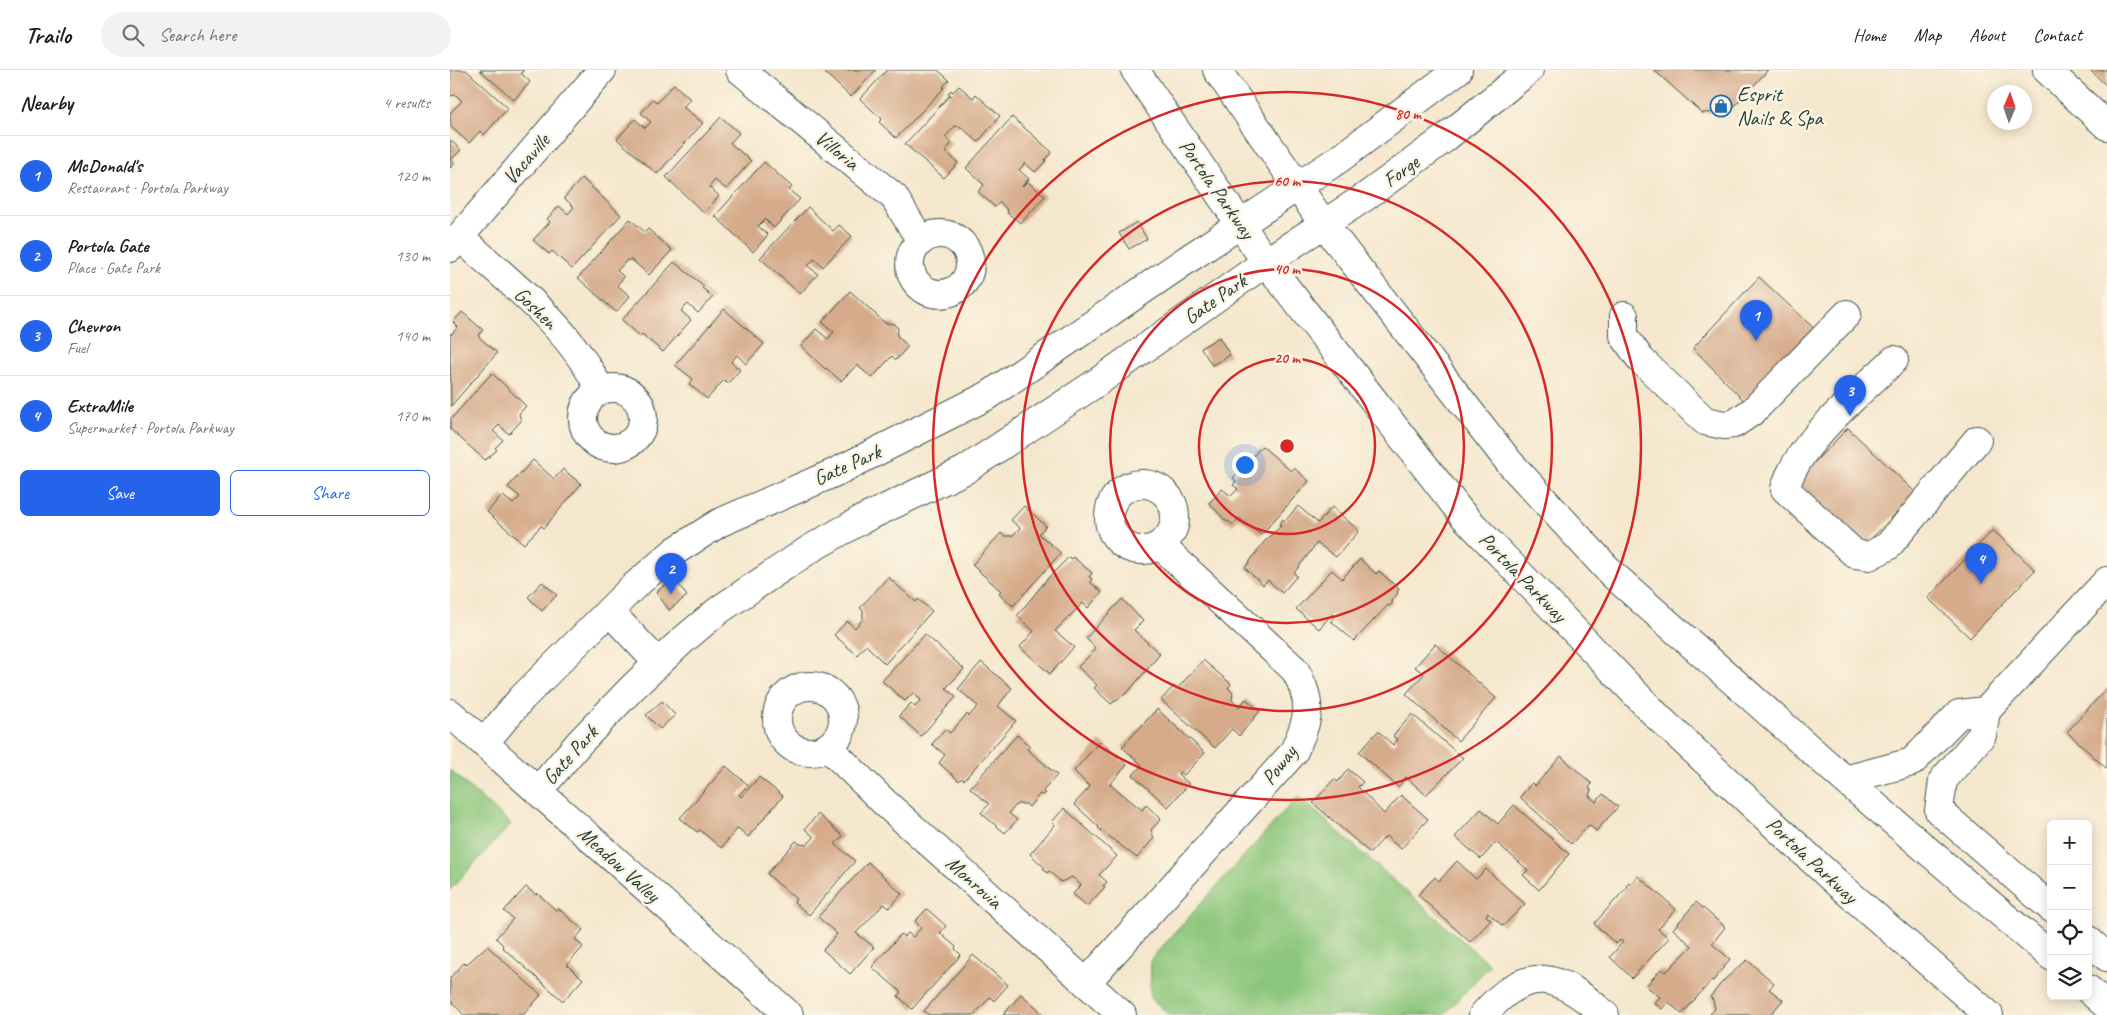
<!DOCTYPE html>
<meta charset="utf-8">
<style>
:root{--surface:#fff;--page:#f2f2f2;--text:#202124;--muted:#757577;--line:#e0e0e0;--accent:#2563eb}
body{margin:0;font-family:Caveat,sans-serif;background:var(--page);color:var(--text)}
.controls{position:absolute;right:15px;bottom:15px;display:grid;overflow:hidden;border-radius:8px;box-shadow:0 2px 12px #0003}
.controls button{width:45px;height:45px;display:grid;place-items:center;padding:0;border:0;border-bottom:1px solid var(--line);background:var(--surface);color:var(--text);font:25px sans-serif}
.compass{position:absolute;left:1537px;top:15px;width:45px;height:45px;border-radius:50%;background:var(--surface);box-shadow:0 2px 12px #0003;rotate:2deg}
.you{position:absolute;left:794px;top:394px;width:18px;height:18px;margin:-12px;border:4px solid #fff;border-radius:50%;background:#1a73e8;box-shadow:0 0 0 8px #1a73e833}
.badge{display:grid;place-items:center;width:32px;height:32px;border-radius:50%;background:var(--accent);color:#fff;font-size:16px;font-weight:700}
.pin{position:absolute;translate:-50% -41px;filter:drop-shadow(0 1px 2px #0008)}
.pin::after{content:'';position:absolute;top:26px;width:18px;height:15px;background:inherit;clip-path:polygon(0 0,100% 0,50% 100%)}
.list{margin:0;padding:0;list-style:none}
h2{display:flex;justify-content:space-between;align-items:center;height:65px;margin:0;padding:0 20px;font-size:21px}
h2 small{font-size:16px;font-weight:400;color:var(--muted)}
.list li{display:grid;grid-template-columns:32px 1fr auto;gap:15px;align-items:center;box-sizing:border-box;height:80px;padding:0 20px;border-top:1px solid var(--line)}
.list b{display:block;font-size:19px;white-space:nowrap}
.list p{margin:0;font-size:16px;white-space:nowrap;color:var(--muted)}
.list em{font-size:16px;font-style:normal;color:var(--muted)}
.actions{display:flex;gap:10px;padding:15px 20px}
.actions a{flex:1;padding:11px 0;border:1px solid var(--accent);border-radius:8px;text-align:center;font-size:18px;color:var(--accent)}
.actions .main{background:var(--accent);color:#fff}
.icon{flex:none;width:28px;height:28px;fill:none;stroke:currentColor;stroke-width:2;stroke-linecap:round;stroke-linejoin:round}
.map{position:relative;flex:none;width:1657px;height:945px;overflow:hidden}
header{display:flex;align-items:center;gap:30px;box-sizing:border-box;height:70px;padding:0 25px;background:var(--surface);border-bottom:1px solid var(--line)}
header strong{font-size:24px}
nav{display:flex;gap:28px;margin-inline-start:auto;font-size:18px}
.search{width:350px;height:45px;background:var(--page);display:flex;align-items:center;gap:12px;box-sizing:border-box;padding:0 18px;border-radius:28px;color:var(--muted);font-size:19px}
main{display:flex}
aside{flex:1;background:var(--surface)}
.map>svg:first-child{display:block}
.green{fill:#8cc67b;stroke:#568258}
.building{fill:#d6ab8b}
.lines{fill:none;stroke-linecap:round;stroke-linejoin:round}
.minor-casing{stroke:#3f564b;stroke-width:30}
.major-casing{stroke:#3f564b;stroke-width:30}
.minor{stroke:#fff;stroke-width:28}
.major{stroke:#fff;stroke-width:28}
.ring{fill:none;stroke:#d62828;stroke-width:2.5}
.labels{text-anchor:middle;dominant-baseline:central;stroke-width:5;stroke-linejoin:round;paint-order:stroke}
.poi-label{font-size:21px;fill:#1f3d34;stroke:#fcf5e5;text-anchor:start}
.street-label{font-size:21px;fill:#1f3d34;stroke:#fcf5e5}
.centre{fill:#d62828;stroke:#fcf5e5;stroke-width:2.5}
.ring-label{font-size:15px;text-anchor:middle;font-weight:bold;fill:#d62828;stroke:#fcf5e5;stroke-width:5;stroke-linejoin:round;paint-order:stroke}
</style>
<header>
<strong>Trailo</strong>
<div class="search"><svg class="icon" aria-label="search" viewBox="0 0 24 24"><circle cx="10" cy="10" r="6"/><path d="M15 15l6 6"/></svg>Search here</div>
<nav><a>Home</a><a>Map</a><a>About</a><a>Contact</a></nav>
</header>
<main>
<aside>
<h2>Nearby<small>4 results</small></h2>
<ul class="list">
<li><span class="badge">1</span><div><b>McDonald's</b><p>Restaurant · Portola Parkway</p></div><em>120 m</em></li>
<li><span class="badge">2</span><div><b>Portola Gate</b><p>Place · Gate Park</p></div><em>130 m</em></li>
<li><span class="badge">3</span><div><b>Chevron</b><p>Fuel</p></div><em>140 m</em></li>
<li><span class="badge">4</span><div><b>ExtraMile</b><p>Supermarket · Portola Parkway</p></div><em>170 m</em></li>
</ul>
<div class="actions"><a class="main">Save</a><a>Share</a></div>
</aside>
<div class="map">
<svg width="1657" height="945" viewBox="0 0 1657 945">
<rect width="100%" height="100%" fill="#fcf5e5"/>
<filter id="ink" filterUnits="userSpaceOnUse"><feTurbulence type="fractalNoise" baseFrequency=".02" numOctaves="2"/><feDisplacementMap in="SourceGraphic" scale="10" xChannelSelector="R" yChannelSelector="G"/><feConvolveMatrix kernelMatrix="1 2 1 2 8 2 1 2 1" color-interpolation-filters="sRGB"/></filter>
<filter id="wash" filterUnits="userSpaceOnUse"><feTurbulence type="fractalNoise" baseFrequency=".0096" numOctaves="4" result="noise"/><feDisplacementMap in="SourceGraphic" scale="20" xChannelSelector="R" yChannelSelector="G"/><feGaussianBlur stdDeviation="1.12" result="paint"/><feColorMatrix in="noise" values="0 0 0 0 0 0 0 0 0 0 0 0 0 0 0 0 0 1.4 0 .05"/><feComposite in="paint" operator="in"/></filter>
<g filter="url(#wash)">
<rect width="100%" height="100%" fill="#f5e7cd"/>
<path class="green" d="M 0,700 L 61,754 L 0,820 Z
M 848,726 L 1040,895 L 994,945 L 720,945 L 700,928 L 701,889 Z"/>
<g id="blocks">
<path class="building" d="M 0,0 L 16,0 L 58,38 L 34,65 L 30,61 L 19,73 L 0,56 L 0,43 L 12,31 L 6,25 L 0,26 Z
M 30,0 L 74,0 L 71,3 L 80,12 L 64,30 Z
M 378,0 L 426,0 L 401,27 L 375,3 Z
M 437,0 L 488,0 L 499,10 L 493,17 L 494,18 L 446,68 L 429,52 L 432,49 L 410,29 Z
M 1204,0 L 1318,0 L 1279,42 L 1252,43 Z
M 1640,0 L 1657,0 L 1657,16 Z
M 224,14 L 240,29 L 233,37 L 253,53 L 207,104 L 167,69 L 185,49 L 195,58 L 201,52 L 191,43 L 203,29 L 207,33 Z
M 509,16 L 523,28 L 526,24 L 550,46 L 528,72 L 511,57 L 505,56 L 495,67 L 502,73 L 495,81 L 508,93 L 494,108 L 455,74 L 500,25 L 498,24 L 501,20 L 503,22 Z
M 271,47 L 289,63 L 280,73 L 301,91 L 276,119 L 265,110 L 259,117 L 269,126 L 254,143 L 216,107 Z
M 562,47 L 602,82 L 595,90 L 596,91 L 585,102 L 575,93 L 569,100 L 579,109 L 572,116 L 578,112 L 595,126 L 571,153 L 557,143 L 558,141 L 550,132 L 545,137 L 528,122 L 534,115 L 516,98 Z
M 0,70 L 11,80 L 1,90 L 5,93 L 0,98 Z
M 314,92 L 342,117 L 339,120 L 350,129 L 324,158 L 315,149 L 308,156 L 318,165 L 303,182 L 265,146 Z
M 132,108 L 171,145 L 122,199 L 102,181 L 99,184 L 83,170 L 100,152 L 97,149 L 109,136 L 118,144 L 124,137 L 114,128 Z
M 358,137 L 383,161 L 389,155 L 402,166 L 373,197 L 364,189 L 358,196 L 368,204 L 350,224 L 310,188 Z
M 180,149 L 195,162 L 198,159 L 222,180 L 199,205 L 182,190 L 177,190 L 167,201 L 174,207 L 167,215 L 180,226 L 166,242 L 128,208 Z
M 687,152 L 697,169 L 679,179 L 669,163 Z
M 224,192 L 254,216 L 252,218 L 263,227 L 248,243 L 238,234 L 231,241 L 241,250 L 213,282 L 192,264 L 190,266 L 172,250 Z
M 1309,207 L 1370,264 L 1300,337 L 1243,278 Z
M 400,221 L 435,253 L 445,254 L 448,259 L 447,266 L 458,276 L 446,290 L 442,286 L 422,308 L 407,295 L 391,311 L 376,298 L 375,299 L 351,276 L 366,259 L 378,269 L 384,262 L 372,252 Z
M 274,239 L 314,274 L 296,294 L 287,285 L 281,292 L 290,300 L 278,313 L 274,310 L 257,329 L 239,314 L 243,309 L 225,295 Z
M 12,242 L 33,260 L 28,266 L 47,283 L 1,336 L 0,263 L 1,265 L 8,257 L 3,252 Z
M 769,267 L 780,285 L 762,295 L 751,278 Z
M 42,303 L 76,336 L 69,344 L 71,351 L 59,364 L 49,355 L 43,361 L 53,370 L 45,378 L 47,380 L 35,390 L 0,359 L 0,350 Z
M 1398,358 L 1466,423 L 1414,476 L 1346,411 Z
M 812,376 L 841,401 L 844,398 L 859,411 L 811,465 L 789,448 L 783,455 L 778,451 L 777,452 L 759,433 L 772,419 L 781,426 L 788,419 L 783,415 L 786,411 L 783,408 Z
M 83,390 L 104,409 L 113,399 L 131,414 L 94,458 L 91,456 L 74,474 L 37,442 L 52,425 L 63,434 L 70,427 L 58,417 Z
M 574,436 L 596,456 L 589,464 L 611,483 L 563,536 L 549,523 L 551,521 L 522,495 L 551,463 L 554,466 L 562,466 L 570,458 L 561,450 Z
M 848,436 L 868,453 L 882,437 L 909,461 L 886,487 L 867,473 L 844,503 L 847,506 L 832,523 L 818,510 L 813,515 L 795,498 L 814,472 L 831,456 L 829,454 L 833,449 L 835,451 Z
M 1543,460 L 1585,500 L 1520,568 L 1478,528 Z
M 619,487 L 621,489 L 623,487 L 642,503 L 639,507 L 642,509 L 640,512 L 652,522 L 638,538 L 633,533 L 605,561 L 624,577 L 600,604 L 570,577 L 584,561 L 567,546 L 598,508 Z
M 910,489 L 926,504 L 929,501 L 949,519 L 947,522 L 948,523 L 941,531 L 943,532 L 940,536 L 938,535 L 904,571 L 881,551 L 885,546 L 882,544 L 869,559 L 846,539 L 882,500 L 892,509 Z
M 438,507 L 466,532 L 468,529 L 482,541 L 435,594 L 416,575 L 407,585 L 384,565 L 397,551 L 405,558 L 413,549 L 413,541 L 410,538 Z
M 224,508 L 237,526 L 219,540 L 206,522 Z
M 92,512 L 107,525 L 92,541 L 78,527 Z
M 672,529 L 693,551 L 684,560 L 710,584 L 678,622 L 661,634 L 644,618 L 647,615 L 628,597 L 646,579 L 636,568 Z
M 475,564 L 514,599 L 496,618 L 506,627 L 471,666 L 449,646 L 461,633 L 465,637 L 471,630 L 463,623 L 455,631 L 432,611 Z
M 985,574 L 1046,628 L 1008,671 L 956,624 L 974,604 L 965,597 Z
M 753,590 L 781,614 L 778,618 L 783,623 L 782,630 L 789,637 L 796,629 L 810,641 L 789,666 L 782,659 L 765,678 L 711,630 L 724,616 L 727,619 Z
M 531,592 L 562,618 L 548,636 L 566,651 L 514,710 L 512,708 L 509,711 L 489,693 L 495,685 L 482,674 L 495,659 L 500,663 L 517,644 L 519,646 L 528,636 L 508,619 Z
M 1657,618 L 1657,699 L 1617,662 Z
M 212,631 L 225,645 L 210,659 L 196,645 Z
M 707,639 L 755,683 L 734,705 L 730,702 L 728,704 L 739,714 L 718,737 L 683,705 L 692,695 L 672,677 Z
M 962,644 L 1013,688 L 976,725 L 956,707 L 948,717 L 909,682 L 928,661 L 943,675 L 948,670 L 943,666 Z
M 567,665 L 580,676 L 577,679 L 607,705 L 593,721 L 595,723 L 592,725 L 590,724 L 579,737 L 576,734 L 567,734 L 559,743 L 567,750 L 555,763 L 531,743 L 539,734 L 520,718 Z
M 650,671 L 677,695 L 660,714 L 692,740 L 696,735 L 711,749 L 701,760 L 704,768 L 687,788 L 648,758 L 649,757 L 624,734 L 640,717 L 624,701 Z
M 1111,686 L 1142,714 L 1139,717 L 1141,720 L 1139,726 L 1146,732 L 1153,724 L 1168,737 L 1146,761 L 1139,755 L 1121,774 L 1070,727 L 1082,713 L 1085,716 Z
M 276,696 L 298,715 L 289,725 L 291,727 L 309,707 L 333,726 L 298,767 L 288,758 L 271,778 L 250,760 L 247,762 L 230,748 Z
M 898,699 L 913,712 L 908,717 L 934,744 L 951,725 L 978,749 L 951,779 L 936,766 L 920,783 L 863,733 L 884,709 L 888,712 Z
M 1064,735 L 1119,784 L 1089,820 L 1073,805 L 1078,800 L 1046,772 L 1031,789 L 1005,767 L 1031,739 L 1048,754 Z
M 614,738 L 667,786 L 649,805 L 657,812 L 653,816 L 655,817 L 637,836 L 623,824 L 631,815 L 622,807 L 611,812 L 599,801 L 597,803 L 593,799 L 595,798 L 580,784 L 605,755 L 602,752 Z
M 368,744 L 393,766 L 385,774 L 405,791 L 359,845 L 344,832 L 346,829 L 317,804 L 346,771 L 350,774 L 357,775 L 364,767 L 355,759 Z
M 1007,791 L 1026,809 L 1036,799 L 1075,834 L 1053,856 L 1038,843 L 1036,846 L 1041,850 L 1020,872 L 968,825 L 985,807 L 989,811 Z
M 418,792 L 452,824 L 439,838 L 434,834 L 406,863 L 424,877 L 400,904 L 373,880 L 387,864 L 368,847 Z
M 1188,806 L 1226,839 L 1208,859 L 1219,868 L 1182,908 L 1160,887 L 1173,872 L 1170,870 L 1166,874 L 1144,854 L 1177,817 L 1176,816 L 1179,812 L 1181,814 Z
M 76,817 L 86,825 L 87,823 L 106,840 L 108,838 L 133,860 L 125,869 L 133,877 L 117,895 L 133,909 L 113,931 L 52,877 L 53,875 L 46,868 L 63,849 L 54,841 Z
M 1246,832 L 1275,857 L 1262,874 L 1280,889 L 1263,911 L 1262,910 L 1232,944 L 1218,932 L 1212,939 L 1204,933 L 1210,927 L 1196,916 L 1211,899 L 1216,902 L 1242,876 L 1223,859 Z
M 477,839 L 496,856 L 490,863 L 506,877 L 505,879 L 511,885 L 462,939 L 448,926 L 451,922 L 422,897 L 451,864 L 454,867 L 458,863 L 463,867 L 471,858 L 465,851 Z
M 37,876 L 91,925 L 73,945 L 14,945 L 0,930 L 0,908 L 14,893 L 16,895 Z
M 523,885 L 558,915 L 544,931 L 540,927 L 524,945 L 479,945 L 474,941 Z
M 1297,890 L 1324,913 L 1319,919 L 1333,930 L 1320,945 L 1259,945 L 1265,939 L 1263,930 L 1260,927 L 1274,910 Z
M 571,924 L 586,937 L 593,945 L 553,945 Z"/>
</g>
</g>
<g filter="url(#ink)">
<use href="#blocks" fill-opacity="0" stroke="#3f564b" stroke-width="1"/>
<g class="lines">
<g class="minor-casing">
<path id="minor" d="M 290,0 L 444,127 L 471,171
M 1597,0 L 1657,56
M460 194a30 30 0 1 1 60 0a30 30 0 1 1-60 0Z
M 10,167 C 60,213 120,257 150,320
M 0,178 L 152,0
M 1174,246 L 1174,266 L 1191,290 L 1255,351 L 1274,355 L 1284,354 L 1303,341 L 1397,244
M 1444,290 C 1410,323 1347,373 1335,419 L 1405,484 L 1419,486 L 1438,476 L 1527,370
M133 348a30 30 0 1 1 60 0a30 30 0 1 1-60 0Z
M659 447a33 33 0 1 1 66 0a33 33 0 1 1-66 0Z
M 159,541 L 208,593
M327 649a33 33 0 1 1 66 0a33 33 0 1 1-66 0Z
M 1536,641 L 1657,511
M 0,643 L 339,945
M 34,673 L 72,628 L 182,518 L 225,481 L 269,453 L 386,402 L 539,325 L 741,187 L 889,89 L 1008,0
M 378,677 L 434,732 L 672,945
M 88,721 L 129,673 L 183,617 L 233,570 L 269,540 L 360,479 L 411,450 L 515,400 L 649,311 L 816,192 L 915,127 L 994,69 L 1079,0
M 636,913 L 843,683 C 859,649 864,634 845,600 L 710,475
M 1033,945 C 1078,893 1108,903 1155,945"/>
</g>
<g class="major-casing">
<path id="major" d="M 685,0 L 816,192 L 1012,444 L 1208,647 L 1387,813 L 1539,945
M 767,0 L 873,153 L 1059,392 L 1162,504 L 1395,710 L 1601,886
M 1395,710 L 1462,692 L 1509,644 L 1536,641 L 1532,665 L 1493,710 L 1489,741 L 1601,838
M 1638,870 L 1657,887
M 1638,919 L 1657,936"/>
</g>
<use href="#minor" class="minor"/>
<use href="#major" class="major"/>
</g>
</g>
<g class="ring">
<circle cx="837" cy="376" r="88"/>
<circle cx="837" cy="376" r="177"/>
<circle cx="837" cy="376" r="265"/>
<circle cx="837" cy="376" r="354"/>
</g>
<defs>
<g id="shop-ring" transform="scale(1.125)"><circle r="9.5" fill="#fcf5e5" stroke="#1f6fb2" stroke-width="1.5"/><path d="M-5-2.5h2.3a2.7 3.5 0 0 1 5.4 0H5L5.5 6h-11ZM-1.5-2.5h3a1.5 2.3 0 0 0-3 0Z" fill="#1f6fb2"/></g>
</defs>
<g fill-rule="evenodd">
<use href="#shop-ring" x="1271" y="36"/>
</g>
<g class="labels">
<g class="poi-label">
<text x="1287" y="24">Esprit<tspan x="1287" dy="24">Nails &amp; Spa</tspan></text>
</g>
<g class="street-label">
<text transform="translate(387 80) rotate(39)">Villoria</text>
<text transform="translate(76 89) rotate(-49)">Vacaville</text>
<text transform="translate(951 101) rotate(-36)">Forge</text>
<text transform="translate(767 119) rotate(55)">Portola Parkway</text>
<text transform="translate(765 229) rotate(-35)">Gate Park</text>
<text transform="translate(86 238) rotate(44)">Goshen</text>
<text transform="translate(397 395) rotate(-24)">Gate Park</text>
<text transform="translate(1073 507) rotate(46)">Portola Parkway</text>
<text transform="translate(120 685) rotate(-48)">Gate Park</text>
<text transform="translate(829 695) rotate(-52)">Poway</text>
<text transform="translate(1362 790) rotate(43)">Portola Parkway</text>
<text transform="translate(169 794) rotate(42)">Meadow Valley</text>
<text transform="translate(524 812) rotate(42)">Monrovia</text>
</g>
</g>
<circle cx="837" cy="376" r="8" class="centre"/>
<g class="ring-label">
<text x="958" y="49">80 m</text>
<text x="837" y="116">60 m</text>
<text x="837" y="204">40 m</text>
<text x="837" y="293">20 m</text>
</g>
</svg>
<div class="controls">
<button>+</button>
<button>−</button>
<button><svg class="icon" aria-label="locate" viewBox="0 0 24 24"><circle cx="12" cy="12" r="6"/><path d="M12 2v4M12 18v4M2 12h4M18 12h4"/></svg></button>
<button><svg class="icon" aria-label="layers" viewBox="0 0 24 24"><path d="M12 4l9 5-9 5-9-5zM3 14l9 5 9-5"/></svg></button>
</div>
<svg class="compass" viewBox="-18 -18 36 36"><path d="M0-13l5 13h-10z" fill="#e53935"/><path d="M0 13l5-13h-10z" fill="#757577"/></svg>
<div class="you"></div>
<div class="pin badge" style="left:1306px;top:271px">1</div>
<div class="pin badge" style="left:221px;top:524px">2</div>
<div class="pin badge" style="left:1400px;top:346px">3</div>
<div class="pin badge" style="left:1531px;top:514px">4</div>
</div>
</main>
